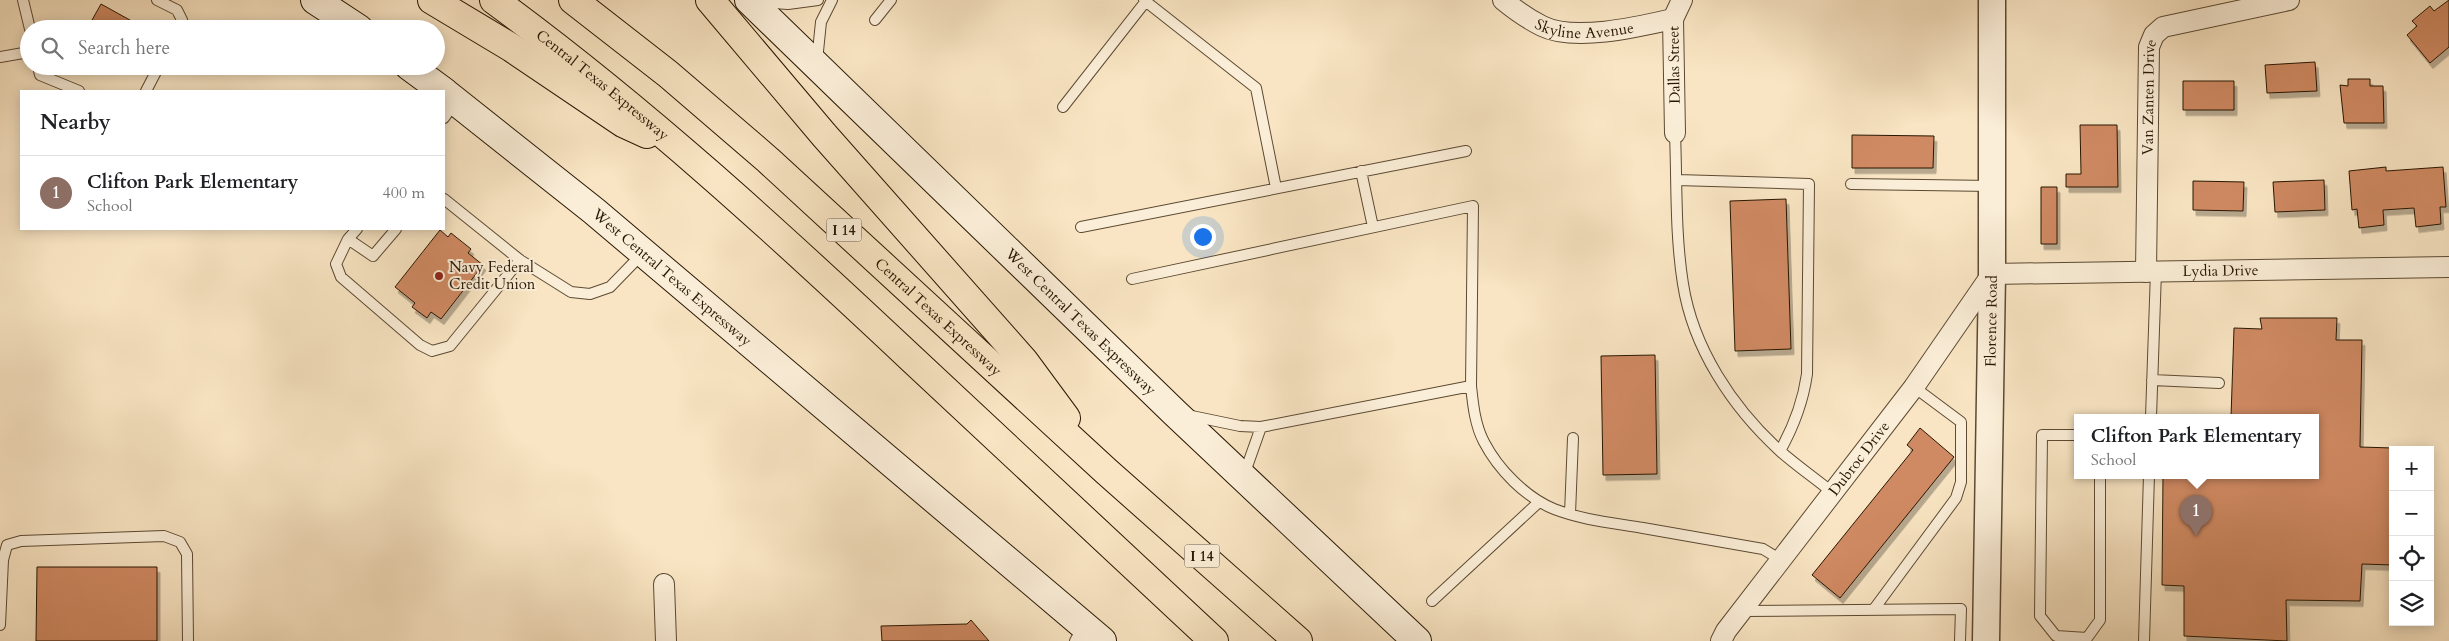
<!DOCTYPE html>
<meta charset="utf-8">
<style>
:root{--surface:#fff;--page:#f6f6f6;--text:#202124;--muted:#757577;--line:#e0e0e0;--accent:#8f2418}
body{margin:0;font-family:Cardo,serif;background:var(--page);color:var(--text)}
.controls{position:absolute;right:15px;bottom:15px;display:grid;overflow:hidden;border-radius:0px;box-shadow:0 2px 12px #0003}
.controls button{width:45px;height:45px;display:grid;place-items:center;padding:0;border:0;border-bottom:1px solid var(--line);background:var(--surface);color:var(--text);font:25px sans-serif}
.you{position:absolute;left:1202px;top:236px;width:18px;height:18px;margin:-12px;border:4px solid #fff;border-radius:50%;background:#1a73e8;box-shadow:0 0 0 8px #1a73e833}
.badge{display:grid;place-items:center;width:32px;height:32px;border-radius:50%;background:var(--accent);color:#fff;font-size:16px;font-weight:700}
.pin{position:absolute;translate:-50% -41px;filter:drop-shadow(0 1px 2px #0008)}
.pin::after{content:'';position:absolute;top:26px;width:18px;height:15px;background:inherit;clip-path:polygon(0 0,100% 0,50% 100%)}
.popup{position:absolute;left:2074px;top:414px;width:245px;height:65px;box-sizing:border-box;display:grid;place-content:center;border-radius:0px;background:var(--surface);filter:drop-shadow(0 1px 4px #0005);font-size:16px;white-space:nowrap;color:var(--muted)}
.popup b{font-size:19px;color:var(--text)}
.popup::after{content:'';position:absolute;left:50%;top:100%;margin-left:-10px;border:10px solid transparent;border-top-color:var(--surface)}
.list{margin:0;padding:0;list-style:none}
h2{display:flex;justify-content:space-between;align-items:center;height:65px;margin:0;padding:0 20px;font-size:21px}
h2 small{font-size:16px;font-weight:400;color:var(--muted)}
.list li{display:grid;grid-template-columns:32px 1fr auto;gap:15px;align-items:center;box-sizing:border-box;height:75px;padding:0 20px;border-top:1px solid var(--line)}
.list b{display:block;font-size:19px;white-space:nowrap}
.list p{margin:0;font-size:16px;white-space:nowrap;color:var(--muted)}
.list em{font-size:16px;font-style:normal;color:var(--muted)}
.icon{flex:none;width:28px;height:28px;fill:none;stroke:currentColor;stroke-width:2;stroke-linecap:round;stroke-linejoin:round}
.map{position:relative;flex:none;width:2449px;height:641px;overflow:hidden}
.search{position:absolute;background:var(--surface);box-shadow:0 2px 12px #0003;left:20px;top:20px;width:425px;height:55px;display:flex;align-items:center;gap:12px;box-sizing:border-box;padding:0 18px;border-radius:28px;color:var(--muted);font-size:19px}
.panel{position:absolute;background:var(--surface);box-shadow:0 2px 12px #0003;left:20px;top:90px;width:425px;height:140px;border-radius:0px}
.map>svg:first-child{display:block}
.building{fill:#d08a64;stroke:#271602;filter:url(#shadow)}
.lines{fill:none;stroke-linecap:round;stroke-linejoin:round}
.service-casing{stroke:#5c4a32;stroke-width:12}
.minor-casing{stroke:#5c4a32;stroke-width:22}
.tertiary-casing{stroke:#5c4a32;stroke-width:29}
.secondary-casing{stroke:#271602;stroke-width:30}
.motorway-casing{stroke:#271602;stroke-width:30}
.service{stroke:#fbeed8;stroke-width:10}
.minor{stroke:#fbeed8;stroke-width:20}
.tertiary{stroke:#fbeed8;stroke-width:26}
.secondary{stroke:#fbeed8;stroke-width:28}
.motorway{stroke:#f9e5c3;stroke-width:28}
.poi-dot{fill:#8f2418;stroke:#fbeed8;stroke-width:2}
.labels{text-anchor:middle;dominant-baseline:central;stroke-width:4;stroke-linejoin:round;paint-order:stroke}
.shield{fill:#fbeed8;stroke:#675742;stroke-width:1}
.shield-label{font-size:14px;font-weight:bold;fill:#271602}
.street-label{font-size:15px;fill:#271602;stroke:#fbeed8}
.poi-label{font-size:15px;fill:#271602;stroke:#fbeed8;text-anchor:start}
</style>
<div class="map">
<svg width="2449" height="641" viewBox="0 0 2449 641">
<defs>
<filter id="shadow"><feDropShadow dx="3" dy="5.5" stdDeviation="0" flood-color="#0004"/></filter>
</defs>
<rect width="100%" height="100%" fill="#f9e5c3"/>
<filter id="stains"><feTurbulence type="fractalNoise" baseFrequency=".004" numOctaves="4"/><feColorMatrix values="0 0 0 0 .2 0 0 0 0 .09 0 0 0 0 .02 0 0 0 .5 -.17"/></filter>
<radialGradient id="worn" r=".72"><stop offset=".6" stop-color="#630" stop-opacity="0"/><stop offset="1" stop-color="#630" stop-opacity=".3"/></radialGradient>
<path class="building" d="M 2449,0 L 2449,47 L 2430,63 L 2407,35 L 2417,26 L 2412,21 L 2430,6 L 2434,11 Z
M 101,4 L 146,29 L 87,29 Z
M 2315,62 L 2317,91 L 2267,93 L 2265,65 Z
M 2348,79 L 2370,79 L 2370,86 L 2383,86 L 2384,123 L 2344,123 L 2340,85 L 2348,86 Z
M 2183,81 L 2234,81 L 2234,110 L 2183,110 Z
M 2080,125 L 2117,125 L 2118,187 L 2066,187 L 2066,174 L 2081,174 Z
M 1852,135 L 1934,136 L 1933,168 L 1852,168 Z
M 2386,167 L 2386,171 L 2443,167 L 2446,207 L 2440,207 L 2441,224 L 2416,227 L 2414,208 L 2383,210 L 2384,225 L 2359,228 L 2357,209 L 2352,210 L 2349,171 Z
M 2324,180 L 2325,210 L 2275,212 L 2273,182 Z
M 2193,181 L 2244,182 L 2243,211 L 2193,210 Z
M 2041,187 L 2057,187 L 2057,244 L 2041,244 Z
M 1786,199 L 1791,349 L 1735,351 L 1730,201 Z
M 440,230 L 448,237 L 451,233 L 471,249 L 468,253 L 483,265 L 441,319 L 431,312 L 427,318 L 412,307 L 415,303 L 395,287 Z
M 2260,318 L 2337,318 L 2336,340 L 2362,340 L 2360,447 L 2393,448 L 2393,565 L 2362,564 L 2360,601 L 2286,600 L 2287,641 L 2184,636 L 2184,586 L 2162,585 L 2163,475 L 2315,475 L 2315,417 L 2231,417 L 2234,328 L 2262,329 Z
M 1655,355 L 1657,474 L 1603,475 L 1601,356 Z
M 1920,428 L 1954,457 L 1840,598 L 1812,575 L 1913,450 L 1907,445 Z
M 37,567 L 157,567 L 157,641 L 36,641 Z
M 971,620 L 989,641 L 882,641 L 881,626 L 967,624 Z"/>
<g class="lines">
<g class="service-casing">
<path id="service" d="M 23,0 L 30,29
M 157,0 L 177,10 L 182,20 L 178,29
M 1144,0 L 1256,88 L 1276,188
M 760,2 L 788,4 L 818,0
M 875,20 L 891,0
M 0,57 L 29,52
M 817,61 L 821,22 L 832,0
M 38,66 L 40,75 L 79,91
M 146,91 L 159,66
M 1063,107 L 1146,1
M 444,118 L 455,102
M 1675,133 C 1677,183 1675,234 1683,284 C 1693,348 1732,407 1780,451 C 1797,466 1816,479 1833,493
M 1361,171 L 1373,227
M 1677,180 L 1809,184 L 1807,374 C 1803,402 1794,426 1780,451
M 1851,184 L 1992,186
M 444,199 L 520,260 L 571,292 L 590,294 L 610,287 L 642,254
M 1081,227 L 1466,151
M 357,229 L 348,239 L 336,264 L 341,277 L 420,345 L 432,351 L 450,346 L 520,260
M 348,239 L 373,256 L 396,229
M 1132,279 L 1473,206 L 1471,386 C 1473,405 1475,425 1484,442 C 1498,469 1525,497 1554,509 C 1582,520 1614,523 1643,528 C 1683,535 1723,542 1763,549 L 1781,560
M 2152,380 L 2219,383
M 1187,415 L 1240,426 L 1261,427 L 1471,386
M 2151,417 L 2156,271
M 2077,435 L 2042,435 L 2040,616 L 2056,636 L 2087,638 L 2100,620 L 2100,475
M 1244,475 L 1261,427
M 1570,514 L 1573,438
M 1432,601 L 1539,502
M 1874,609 L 1956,498 L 1961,482 L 1961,422 L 1914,387
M 1742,611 L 1961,609 L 1960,641
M 0,625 L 3,560 L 7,545 L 21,541 L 164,536 L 180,542 L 187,554 L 188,641
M 1075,641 L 1083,627
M 2144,641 L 2149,475"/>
</g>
<g class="minor-casing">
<g id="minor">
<path id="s1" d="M 1503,0 C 1514,9 1528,19 1542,26 C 1574,42 1638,27 1673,19"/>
<path d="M 1675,133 L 1673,19 L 1682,0"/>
<path id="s2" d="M 2146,272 L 2149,47 L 2154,35 L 2163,27 L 2289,0"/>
<path d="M 664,584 L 666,641"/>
<path id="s3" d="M 1721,641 L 1726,631 L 1914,387 L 1992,274 L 2449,267"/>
</g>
</g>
<g class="tertiary-casing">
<g id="tertiary">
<path id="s4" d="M 1986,641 L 1992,274 L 1992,0"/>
</g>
</g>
<g class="secondary-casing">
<g id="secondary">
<path d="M 315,0 L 359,29"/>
<path id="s5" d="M 749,0 L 1175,413 L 1417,641"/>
<path d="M 409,66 L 443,91"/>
<path id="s6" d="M 444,92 L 594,211 L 1102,641"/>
</g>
</g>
<g class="motorway-casing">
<g id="motorway">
<path d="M 432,0 L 512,48 L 623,123 L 647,134"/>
<path id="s7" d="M 494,0 C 643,109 779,234 913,360 C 1013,454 1113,548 1214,641"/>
<path id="s8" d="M 573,0 L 668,74 L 768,160 L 1106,471 L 1298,641"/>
<path d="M 710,0 L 824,135 L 1024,361 L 1066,418"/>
</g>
</g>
<use href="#service" class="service"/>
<use href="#minor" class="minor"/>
<use href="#tertiary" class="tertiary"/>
<use href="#secondary" class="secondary"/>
<use href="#motorway" class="motorway"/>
</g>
<circle class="poi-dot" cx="439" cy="276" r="5"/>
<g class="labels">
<g class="shield">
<rect x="826.5" y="218.5" width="35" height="23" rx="4"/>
<rect x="1184.5" y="544.5" width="35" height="23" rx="4"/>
</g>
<g class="shield-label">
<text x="844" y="230">I 14</text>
<text x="1202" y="556">I 14</text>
</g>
<g class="street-label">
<text stroke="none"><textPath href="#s1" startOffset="90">Skyline Avenue</textPath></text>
<text transform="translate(1674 65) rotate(-91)">Dallas Street</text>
<text stroke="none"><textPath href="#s7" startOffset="138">Central Texas Expressway</textPath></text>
<text stroke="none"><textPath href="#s2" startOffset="175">Van Zanten Drive</textPath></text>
<text stroke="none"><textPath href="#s3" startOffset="685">Lydia Drive</textPath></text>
<text stroke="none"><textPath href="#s6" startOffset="294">West Central Texas Expressway</textPath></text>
<text stroke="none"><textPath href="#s8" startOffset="484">Central Texas Expressway</textPath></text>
<text stroke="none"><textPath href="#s4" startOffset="320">Florence Road</textPath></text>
<text stroke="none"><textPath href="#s5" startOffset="462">West Central Texas Expressway</textPath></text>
<text stroke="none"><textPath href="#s3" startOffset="229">Dubroc Drive</textPath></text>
</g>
<g class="poi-label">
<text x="449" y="267">Navy Federal<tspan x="449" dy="17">Credit Union</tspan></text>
</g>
</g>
<rect width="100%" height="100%" filter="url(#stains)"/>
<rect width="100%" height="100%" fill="url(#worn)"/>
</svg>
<div class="controls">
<button>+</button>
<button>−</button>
<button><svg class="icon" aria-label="locate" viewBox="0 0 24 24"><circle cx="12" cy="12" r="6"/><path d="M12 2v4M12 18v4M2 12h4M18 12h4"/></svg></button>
<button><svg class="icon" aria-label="layers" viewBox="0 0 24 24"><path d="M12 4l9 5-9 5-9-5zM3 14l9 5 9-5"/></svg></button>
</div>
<div class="you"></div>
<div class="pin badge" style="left:2196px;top:536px;background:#8d6e63">1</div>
<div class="popup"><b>Clifton Park Elementary</b>School</div>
<div class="search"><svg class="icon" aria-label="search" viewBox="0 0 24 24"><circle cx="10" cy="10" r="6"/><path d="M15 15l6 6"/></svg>Search here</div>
<section class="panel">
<h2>Nearby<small></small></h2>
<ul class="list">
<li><span class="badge" style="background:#8d6e63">1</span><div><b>Clifton Park Elementary</b><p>School</p></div><em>400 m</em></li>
</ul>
</section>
</div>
